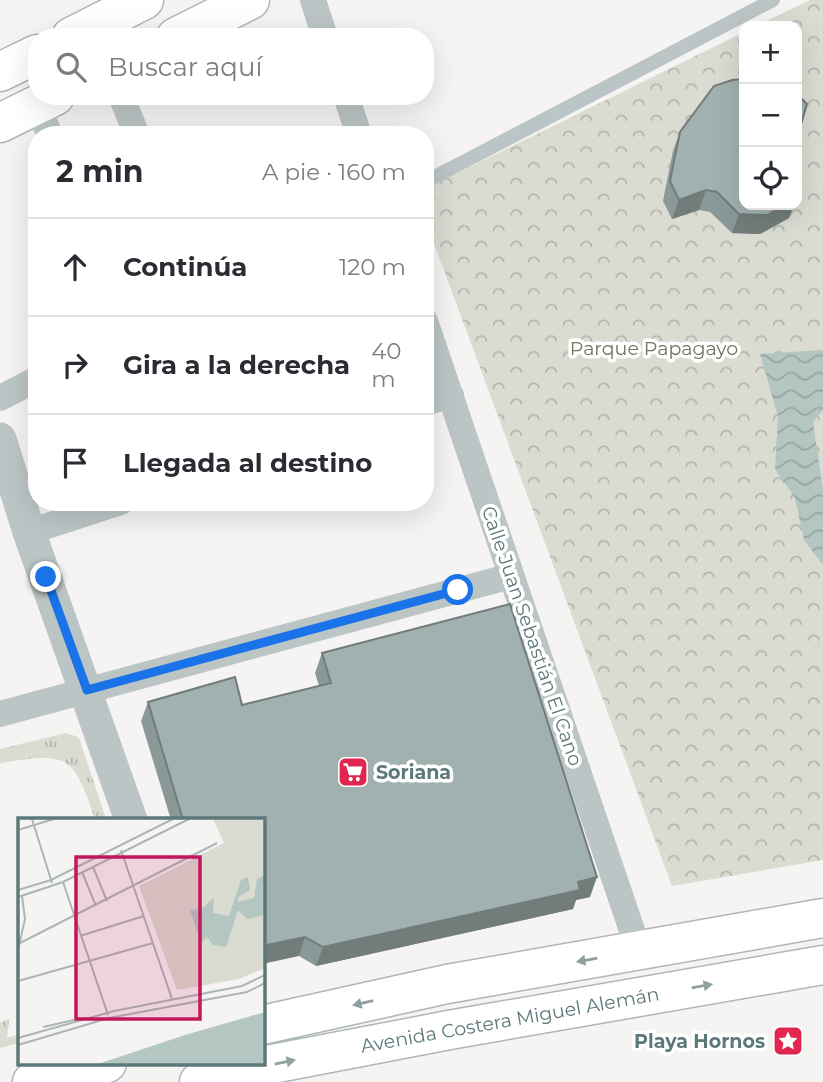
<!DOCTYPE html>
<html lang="es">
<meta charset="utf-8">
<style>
:root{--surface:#fff;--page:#f2f2f3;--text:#2b2b33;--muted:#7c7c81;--line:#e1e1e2}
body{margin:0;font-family:Montserrat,sans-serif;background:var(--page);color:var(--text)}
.controls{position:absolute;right:21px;top:21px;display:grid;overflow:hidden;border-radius:14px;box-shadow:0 7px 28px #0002}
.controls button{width:63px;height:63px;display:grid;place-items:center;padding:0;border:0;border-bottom:2px solid var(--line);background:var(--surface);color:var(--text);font:35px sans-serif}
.stop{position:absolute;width:21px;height:21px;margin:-16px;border:5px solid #1a73e8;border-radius:50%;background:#fff}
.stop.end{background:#1a73e8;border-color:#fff;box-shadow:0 2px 7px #0008}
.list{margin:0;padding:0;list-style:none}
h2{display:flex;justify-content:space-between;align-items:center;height:91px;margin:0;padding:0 28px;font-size:30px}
h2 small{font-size:23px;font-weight:400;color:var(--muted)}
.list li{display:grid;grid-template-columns:46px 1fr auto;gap:21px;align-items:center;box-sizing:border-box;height:98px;padding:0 28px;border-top:2px solid var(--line)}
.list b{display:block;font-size:26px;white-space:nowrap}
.list em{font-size:23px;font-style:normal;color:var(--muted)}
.icon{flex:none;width:38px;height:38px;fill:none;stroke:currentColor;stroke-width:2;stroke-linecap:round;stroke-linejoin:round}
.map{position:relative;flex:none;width:823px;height:1082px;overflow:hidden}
.search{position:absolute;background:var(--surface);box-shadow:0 7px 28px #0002;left:28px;top:28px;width:406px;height:77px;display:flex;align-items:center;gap:18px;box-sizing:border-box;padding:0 24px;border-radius:28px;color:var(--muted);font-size:26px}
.panel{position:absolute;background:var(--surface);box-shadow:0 7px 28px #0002;left:28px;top:126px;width:406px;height:385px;border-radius:28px}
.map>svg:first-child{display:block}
.grass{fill:url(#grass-tufts)}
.park{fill:url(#park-crowns)}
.water{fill:url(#water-waves)}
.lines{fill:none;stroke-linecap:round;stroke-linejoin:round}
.primary-casing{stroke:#aeb7b7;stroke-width:41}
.service{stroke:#bcc5c5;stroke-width:14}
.minor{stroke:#bcc5c5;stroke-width:26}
.tertiary{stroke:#bcc5c5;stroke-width:33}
.primary{stroke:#fff;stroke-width:38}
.wall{fill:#8a9897}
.shaded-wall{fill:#717c7b}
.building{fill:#a1b1b0;stroke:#717c7b;stroke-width:2}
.oneway{fill:#8ea0a0}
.route{stroke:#1a73e8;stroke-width:9}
.labels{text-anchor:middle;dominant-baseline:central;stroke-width:7;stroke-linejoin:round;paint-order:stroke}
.park-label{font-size:19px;fill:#6e7560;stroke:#fff}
.street-label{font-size:19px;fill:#5d7878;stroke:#fff}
.poi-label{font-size:19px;font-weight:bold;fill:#5d7878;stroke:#fff;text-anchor:start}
.inset-road{fill:none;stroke:#abb7b6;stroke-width:2}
.view{fill:#c2185b;fill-opacity:0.15;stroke:#c2185b;stroke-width:3.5}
.inset-edge{fill:none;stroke:#5d7878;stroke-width:3.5}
</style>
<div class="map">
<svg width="823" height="1082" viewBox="0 0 823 1082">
<defs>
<pattern id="grass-tufts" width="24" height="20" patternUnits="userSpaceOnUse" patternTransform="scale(1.75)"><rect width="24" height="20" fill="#dadbd1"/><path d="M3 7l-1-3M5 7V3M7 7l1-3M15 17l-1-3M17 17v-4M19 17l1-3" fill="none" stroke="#b4b6ae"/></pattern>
<pattern id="park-crowns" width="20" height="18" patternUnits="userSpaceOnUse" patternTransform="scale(1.75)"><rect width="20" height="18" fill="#dadbd1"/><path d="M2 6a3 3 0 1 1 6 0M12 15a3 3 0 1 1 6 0" fill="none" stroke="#b4b6ae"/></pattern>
<pattern id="water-waves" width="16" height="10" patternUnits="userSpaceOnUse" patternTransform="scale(1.75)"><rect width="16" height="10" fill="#b4c6c2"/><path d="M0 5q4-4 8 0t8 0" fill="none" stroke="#96a6a2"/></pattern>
</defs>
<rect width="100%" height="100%" fill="#f6f4f2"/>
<path class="grass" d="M 66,733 L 78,737 L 80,741 L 106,819 L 95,819 C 73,754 68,752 0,763 L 0,749 Z
M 9,1019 L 7,1038 L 19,1034 L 19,1043 L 0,1048 L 0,1022 Z"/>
<path class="park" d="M 810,0 L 823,0 L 823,860 L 672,886 L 425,219 L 425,189 L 744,32 L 744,205 L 797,205 L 797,26 L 756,26 Z"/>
<path class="water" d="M 823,350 L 823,410 L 813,422 L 823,490 L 823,565 L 804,540 L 795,498 L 775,469 L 778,416 L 760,354 Z"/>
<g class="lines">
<g class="primary-casing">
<path id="primary" d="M 71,37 L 144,0
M 176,37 L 250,0
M 0,72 L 37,54
M 0,123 L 55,96
M 262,1025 L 447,984 L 823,918
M 32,1082 L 107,1063
M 199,1082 L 262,1066 L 449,1030 L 823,965"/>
</g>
<path class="service" d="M 425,182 L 773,0"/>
<path class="minor" d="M 313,0 L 325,37
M 121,96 L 137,135
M 346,96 L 359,135
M 37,105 L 50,135
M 425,321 L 639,951
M 0,398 L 37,379
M 425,403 L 451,395
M 29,532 L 121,502
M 0,714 L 511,576"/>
<path class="tertiary" d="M 0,439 L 29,532 L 131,820"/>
<use href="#primary" class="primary"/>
</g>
<path class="wall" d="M 680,132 L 744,205 L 794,205 L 789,218 L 760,234 L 732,233 L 710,212 L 699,210 L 672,219 L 663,201 L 673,151 Z
M 322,653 L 590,897 L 576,900 L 573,909 L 316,966 L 299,956 L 262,820 L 171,820 L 141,721 L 148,702 L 242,705 L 319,686 L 315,673 Z"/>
<path class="shaded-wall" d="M 706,190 L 699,210 L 672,219 L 679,200 Z
M 785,205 L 794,205 L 789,218 L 760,234 L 732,233 L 739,214 Z
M 597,877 L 590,897 L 576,900 L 573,909 L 316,966 L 323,947 Z
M 305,937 L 299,956 L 262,964 L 262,946 Z"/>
<path class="building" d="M 744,79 L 744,205 L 785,205 L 767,215 L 739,214 L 717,192 L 706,190 L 679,200 L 670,181 L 680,132 L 714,86 L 732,80 Z
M 797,94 L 807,104 L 797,138 Z
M 797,164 L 801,172 L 797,194 Z
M 510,604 L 597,877 L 578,882 L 580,890 L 323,947 L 305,937 L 262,946 L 262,820 L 183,820 L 148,702 L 235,677 L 242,705 L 331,683 L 322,653 Z"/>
<defs><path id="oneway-solid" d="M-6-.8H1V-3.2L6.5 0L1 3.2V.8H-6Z" transform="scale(1.75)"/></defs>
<g class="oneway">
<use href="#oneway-solid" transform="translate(587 960) rotate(170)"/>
<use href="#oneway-solid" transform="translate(702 986) rotate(-10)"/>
<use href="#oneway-solid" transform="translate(363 1003) rotate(167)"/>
<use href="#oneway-solid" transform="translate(285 1062) rotate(-11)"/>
</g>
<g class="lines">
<path class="route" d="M 46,577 L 87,690 L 458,590"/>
</g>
<defs>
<g id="supermarket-square" transform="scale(1.575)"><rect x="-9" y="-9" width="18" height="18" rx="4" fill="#e12750" stroke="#fff"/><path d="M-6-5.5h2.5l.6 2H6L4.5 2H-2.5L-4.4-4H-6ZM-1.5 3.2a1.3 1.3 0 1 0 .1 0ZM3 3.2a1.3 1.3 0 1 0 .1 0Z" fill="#fff"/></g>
<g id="sight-square" transform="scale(1.575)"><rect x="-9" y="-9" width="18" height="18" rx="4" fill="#e12750" stroke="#fff"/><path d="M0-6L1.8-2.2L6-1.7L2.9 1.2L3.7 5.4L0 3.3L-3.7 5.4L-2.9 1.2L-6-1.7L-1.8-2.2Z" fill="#fff"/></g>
</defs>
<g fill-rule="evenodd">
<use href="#supermarket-square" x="353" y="772"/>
<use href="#sight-square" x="788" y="1041"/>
</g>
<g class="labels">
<g class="park-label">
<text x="654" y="348">Parque Papagayo</text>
</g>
<g class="street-label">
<text transform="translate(532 636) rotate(71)">Calle Juan Sebastián El Cano</text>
<text transform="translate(510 1020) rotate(-10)">Avenida Costera Miguel Alemán</text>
</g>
<g class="poi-label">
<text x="376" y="772">Soriana</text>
<text x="765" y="1041" text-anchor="end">Playa Hornos</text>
</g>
</g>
<g transform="translate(18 818)">
<rect width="247" height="247" fill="#f6f4f2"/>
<path d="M 195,1 L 247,1 L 247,150 L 221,161 L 159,172 L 121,68 L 206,25 Z" fill="#dadbd1"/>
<path d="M 247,57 L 247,97 L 229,101 L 220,92 L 208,129 L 195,127 L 189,119 L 183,125 L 172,92 L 183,91 L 196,80 L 195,95 L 211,98 L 223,62 L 230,59 L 232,72 L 220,79 L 220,84 L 236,80 L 239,61 ZM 247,194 L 247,246 L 80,246 L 167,217 Z" fill="#b4c6c2"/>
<path class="inset-road" d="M 14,1 L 34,65M 0,12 L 36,1M 103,32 L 154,181M 75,49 L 89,83M 64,54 L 78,88M 45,64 L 90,197M 0,72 L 33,62 L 155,1M 0,79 L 45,64 L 171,1M 62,118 L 126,98M 0,126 L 199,25M 0,132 L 7,101 L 4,78M 0,163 L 135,125M 25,209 L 56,202M 0,220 L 96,193 L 224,168 L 247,157M 0,227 L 91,200 L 229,174 L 247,165"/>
<path class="view" d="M 58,39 L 182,39 L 182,201 L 58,201 Z"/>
<rect width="247" height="247" class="inset-edge"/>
</g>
</svg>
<div class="controls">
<button>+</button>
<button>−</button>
<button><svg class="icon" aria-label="locate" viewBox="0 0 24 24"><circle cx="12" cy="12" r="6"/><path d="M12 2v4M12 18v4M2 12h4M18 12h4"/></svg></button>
</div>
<div class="stop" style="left:458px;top:590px"></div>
<div class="stop end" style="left:46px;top:577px"></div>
<div class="search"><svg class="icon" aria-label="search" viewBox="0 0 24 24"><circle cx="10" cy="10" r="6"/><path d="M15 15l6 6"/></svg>Buscar aquí</div>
<section class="panel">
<h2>2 min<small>A pie · 160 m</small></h2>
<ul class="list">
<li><svg class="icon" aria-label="ahead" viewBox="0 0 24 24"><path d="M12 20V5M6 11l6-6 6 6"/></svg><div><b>Continúa</b></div><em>120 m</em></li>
<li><svg class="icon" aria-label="right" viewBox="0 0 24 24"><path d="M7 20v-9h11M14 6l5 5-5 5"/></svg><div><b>Gira a la derecha</b></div><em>40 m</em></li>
<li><svg class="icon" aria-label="arrive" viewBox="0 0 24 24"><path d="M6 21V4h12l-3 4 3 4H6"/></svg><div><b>Llegada al destino</b></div></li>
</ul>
</section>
</div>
